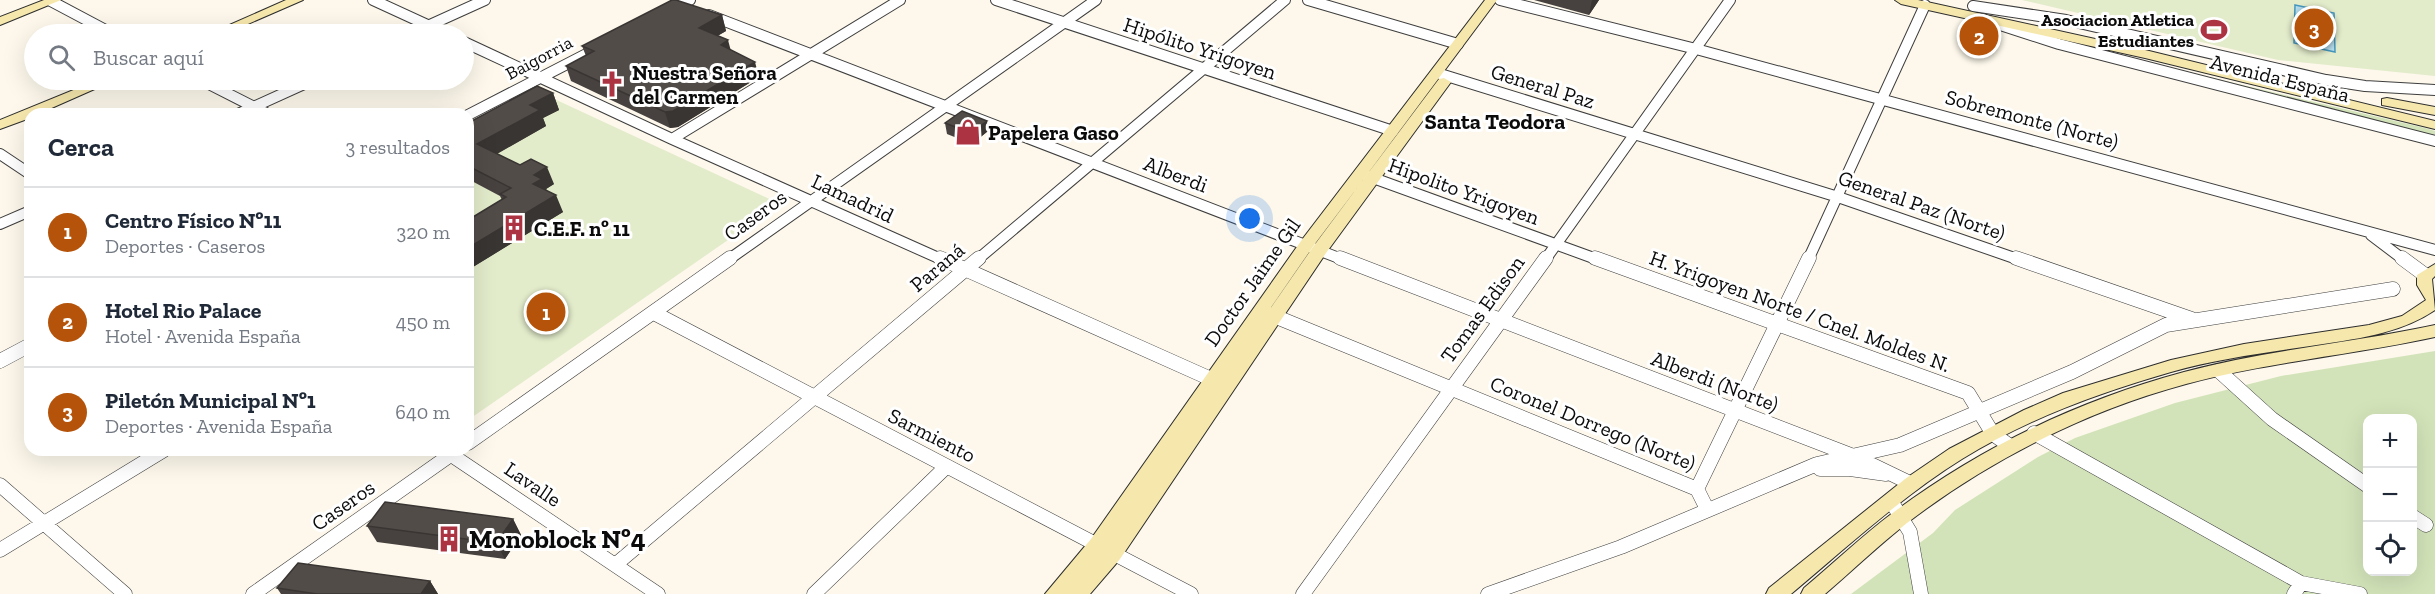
<!DOCTYPE html>
<html lang="es">
<meta charset="utf-8">
<style>
:root{--surface:#fff;--page:#f6f6f7;--text:#1f2937;--muted:#747a83;--line:#e0e1e3;--accent:#b45309}
body{margin:0;font-family:"Zilla Slab",serif;background:var(--page);color:var(--text)}
.controls{position:absolute;right:18px;bottom:18px;display:grid;overflow:hidden;border-radius:12px;box-shadow:0 6px 24px #0002}
.controls button{width:54px;height:54px;display:grid;place-items:center;padding:0;border:0;border-bottom:2px solid var(--line);background:var(--surface);color:var(--text);font:30px sans-serif}
.you{position:absolute;left:1250px;top:219px;width:21px;height:21px;margin:-15px;border:4px solid #fff;border-radius:50%;background:#1a73e8;box-shadow:0 0 0 9px #1a73e833}
.badge{display:grid;place-items:center;width:39px;height:39px;border-radius:50%;background:var(--accent);color:#fff;font-size:20px;font-weight:700}
.pin{position:absolute;translate:-50% -50%;border:3px solid #fff;box-shadow:0 2px 6px #0006}
.list{margin:0;padding:0;list-style:none}
h2{display:flex;justify-content:space-between;align-items:center;height:78px;margin:0;padding:0 24px;font-size:26px}
h2 small{font-size:20px;font-weight:400;color:var(--muted)}
.list li{display:grid;grid-template-columns:39px 1fr auto;gap:18px;align-items:center;box-sizing:border-box;height:90px;padding:0 24px;border-top:2px solid var(--line)}
.list b{display:block;font-size:22px;white-space:nowrap}
.list p{margin:0;font-size:20px;white-space:nowrap;color:var(--muted)}
.list em{font-size:20px;font-style:normal;color:var(--muted)}
.icon{flex:none;width:33px;height:33px;fill:none;stroke:currentColor;stroke-width:2;stroke-linecap:round;stroke-linejoin:round}
.map{position:relative;flex:none;width:2435px;height:594px;overflow:hidden}
.search{position:absolute;background:var(--surface);box-shadow:0 6px 24px #0002;left:24px;top:24px;width:450px;height:66px;display:flex;align-items:center;gap:15px;box-sizing:border-box;padding:0 21px;border-radius:33px;color:var(--muted);font-size:22px}
.panel{position:absolute;background:var(--surface);box-shadow:0 6px 24px #0002;left:24px;top:108px;width:450px;height:348px;border-radius:18px}
.map>svg:first-child{display:block}
.green{fill:#d2e3b9;fill-rule:evenodd}
.pitch{fill:#e2ebca}
.water{fill:#b6deef;stroke:#4597bd;stroke-width:1.5}
.lines{fill:none;stroke-linecap:round;stroke-linejoin:round}
.street-far1-casing{stroke:#3e3e3e;stroke-width:12}
.street-casing{stroke:#3e3e3e;stroke-width:15}
.secondary-casing{stroke:#2d2d2d;stroke-width:2}
.street-far1{stroke:#fff;stroke-width:10}
.street{stroke:#fff;stroke-width:14}
.secondary{fill:#f6e8ad;fill-rule:evenodd}
.wall{fill:#47413f}
.shaded-wall{fill:#393533}
.building{fill:#524c49;stroke:#393533;stroke-width:1.5}
.labels{text-anchor:middle;dominant-baseline:central;stroke-width:6;stroke-linejoin:round;paint-order:stroke}
.far-poi-label{font-size:18px;font-weight:bold;fill:#0b0b0b;stroke:#fff;text-anchor:end}
.far-street-label{font-size:18px;fill:#0b0b0b;stroke:#fff}
.street-label{font-size:21px;fill:#0b0b0b;stroke:#fff}
.poi-label{font-size:21px;font-weight:bold;fill:#0b0b0b;stroke:#fff;text-anchor:start}
.neighbourhood-label{font-size:22px;font-weight:bold;fill:#0b0b0b;stroke:#fff}
.near-poi-label{font-size:26px;font-weight:bold;fill:#0b0b0b;stroke:#fff;text-anchor:start}
</style>
<div class="map">
<svg width="2435" height="594" viewBox="0 0 2435 594">
<rect width="100%" height="100%" fill="#fdf8eb"/>
<path class="green" d="M 2065,43 L 2425,128 L 2435,131 L 2435,136 Z
M 2435,351 L 2435,594 L 1851,594 L 1933,533 L 1955,510 L 2038,457 L 2075,438 L 2175,403 L 2281,376 ZM 2368,418 L 2412,418 L 2412,572 L 2368,572 Z"/>
<path class="pitch" d="M 2022,0 L 2435,0 L 2435,76 L 2278,60 Z
M 535,90 L 780,204 L 468,420 L 468,125 Z"/>
<path class="water" d="M 2295,5 L 2334,13 L 2335,52 L 2294,43 Z"/>
<g class="lines">
<g class="street-far1-casing">
<path id="street-far1" d="M 49,0 L 113,34
M 373,0 L 447,34
M 996,0 L 1393,131
M 1308,0 L 1458,44
M 1500,0 L 1696,49 L 2435,250
M 1973,6 L 2066,20 L 2326,80 L 2365,86 L 2435,90
M 670,10 L 690,0
M 709,15 L 1344,260
M 1988,21 L 2059,44 L 2435,141
M 410,34 L 485,0
M 464,42 L 672,139 L 943,260
M 1437,73 L 1838,197 L 2020,260
M 201,80 L 268,114
M 238,114 L 313,80
M 468,115 L 598,48
M 672,139 L 900,0
M 0,154 L 30,174
M 1365,175 L 1599,260
M 0,224 L 30,211
M 2371,235 L 2404,260
M 728,260 L 1096,0
M 977,260 L 1285,0
M 1545,260 L 1730,0
M 1808,260 L 1925,5"/>
</g>
<g class="street-casing">
<path id="street" d="M 940,258 L 1220,383
M 1340,258 L 1856,457 L 1912,484
M 1595,258 L 1968,393 L 1993,434 L 2010,446
M 2016,258 L 2192,319
M 2402,258 L 2425,275
M 654,313 L 1191,594
M 1274,316 L 1697,489 L 1707,509
M 0,361 L 30,345
M 2219,371 L 2272,419 L 2368,486
M 2034,433 L 2301,583 L 2360,594
M 468,443 L 730,258
M 444,450 L 658,594
M 1820,469 L 1850,469 L 1886,474
M 0,485 L 125,594
M 1697,489 L 1809,258
M 1891,501 L 1910,532 L 1921,594
M 2412,516 L 2426,525
M 0,550 L 164,450
M 615,565 L 979,258
M 253,594 L 456,451
M 814,594 L 946,467
M 1303,594 L 1546,258
M 1488,594 L 1621,547 L 1817,464 L 1900,445 L 2072,372 L 2166,325 L 2393,289
M 2294,594 L 2301,583"/>
</g>
<g class="secondary-casing">
<path id="secondary" d="M 44,0 L 61,0 L 0,25 L 0,17 Z
M 286,0 L 303,0 L 225,34 L 209,34 Z
M 1485,0 L 1497,0 L 1313,247 L 1263,319 L 1314,245 L 1439,79 L 1444,78 L 1451,82 L 1326,253 L 1120,559 L 1090,594 L 1045,594 L 1091,539 L 1301,241 Z
M 1895,0 L 1918,0 L 2145,50 L 2435,121 L 2435,129 L 2145,58 L 1901,4 Z
M 98,80 L 115,80 L 38,114 L 30,114 L 30,118 L 0,129 L 0,120 Z
M 2387,98 L 2435,107 L 2435,115 L 2382,105 L 2382,99 Z
M 2435,264 L 2435,276 L 2432,279 L 2435,310 C 2398,335 2354,339 2310,346 C 2264,353 2217,359 2171,372 C 2098,393 2027,419 1962,459 C 1901,497 1846,548 1791,594 L 1766,594 L 1769,588 L 1905,479 L 1949,449 L 2024,410 L 2063,393 L 2171,360 L 2244,344 L 2369,325 L 2402,316 L 2426,300 L 2417,285 L 2417,275 Z
M 2435,325 L 2435,337 C 2353,355 2267,362 2186,384 C 2086,411 1989,460 1907,523 C 1879,545 1853,570 1825,594 L 1801,594 L 1804,588 C 1834,563 1863,535 1894,512 C 1981,447 2080,400 2184,372 C 2266,350 2352,343 2435,325 Z"/>
</g>
<use href="#street-far1" class="street-far1"/>
<use href="#street" class="street"/>
<use href="#secondary" class="secondary"/>
</g>
<path class="wall" d="M 1534,0 L 1599,0 L 1589,15 Z
M 722,15 L 726,31 L 717,36 L 759,77 L 678,127 L 670,128 L 571,81 L 566,66 L 586,56 L 582,46 Z
M 553,93 L 559,110 L 543,118 L 546,126 L 497,154 L 554,184 L 546,189 L 563,212 L 468,270 L 468,220 L 502,200 L 500,196 L 468,179 L 468,123 Z
M 945,123 L 988,131 L 972,144 L 947,134 Z
M 513,519 L 521,535 L 505,559 L 377,542 L 367,526 Z
M 430,581 L 438,594 L 281,594 L 277,588 Z"/>
<path class="shaded-wall" d="M 1592,0 L 1599,0 L 1589,15 Z
M 722,15 L 726,31 L 704,44 L 699,28 Z
M 728,40 L 732,55 L 721,45 Z
M 755,62 L 759,77 L 678,127 L 670,128 L 665,112 Z
M 553,93 L 559,110 L 543,118 L 546,126 L 484,161 L 477,144 L 530,105 Z
M 987,121 L 988,131 L 972,144 L 971,133 Z
M 547,167 L 554,184 L 546,189 L 548,196 L 533,184 L 534,175 Z
M 556,195 L 563,212 L 468,270 L 468,248 Z
M 513,519 L 521,535 L 505,559 L 496,543 Z
M 430,581 L 438,594 L 421,594 Z"/>
<path class="building" d="M 672,0 L 676,0 L 722,15 L 699,28 L 728,40 L 721,45 L 755,62 L 673,111 L 665,112 L 566,66 L 594,51 L 582,46 Z
M 537,86 L 553,93 L 530,105 L 540,110 L 477,144 L 520,165 L 531,159 L 547,167 L 534,175 L 542,179 L 533,184 L 556,195 L 468,248 L 468,220 L 506,197 L 500,194 L 511,188 L 468,166 L 468,123 Z
M 962,111 L 987,121 L 971,133 L 945,123 Z
M 385,502 L 513,519 L 496,543 L 367,526 Z
M 298,563 L 430,581 L 421,594 L 317,594 L 277,588 Z"/>
<defs>
<g id="stadium-bare" transform="scale(2.07)"><path d="M0-5a6.5 5 0 1 0 0 10a6.5 5 0 1 0 0-10ZM-3.5-1.8h7v3.6h-7Z" fill="#ab3342" stroke="#fff" stroke-width="2.5" paint-order="stroke"/></g>
<g id="church-bare" transform="scale(2.07)"><path d="M-1.2-6h2.4v3.5h3.3v2.4h-3.3V6h-2.4V-.1h-3.3v-2.4h3.3Z" fill="#ab3342" stroke="#fff" stroke-width="2.5" paint-order="stroke"/></g>
<g id="shop-bare" transform="scale(2.07)"><path d="M-5-2.5h2.3a2.7 3.5 0 0 1 5.4 0H5L5.5 6h-11ZM-1.5-2.5h3a1.5 2.3 0 0 0-3 0Z" fill="#ab3342" stroke="#fff" stroke-width="2.5" paint-order="stroke"/></g>
<g id="building-bare" transform="scale(2.07)"><path d="M-4-6H4V6H1V3H-1V6H-4ZM-2.5-4.3h1.7v1.8h-1.7ZM.8-4.3h1.7v1.8H.8ZM-2.5-1h1.7V.8h-1.7ZM.8-1h1.7V.8H.8Z" fill="#ab3342" stroke="#fff" stroke-width="2.5" paint-order="stroke"/></g>
</defs>
<g fill-rule="evenodd">
<use href="#stadium-bare" x="2214" y="30"/>
<use href="#church-bare" x="612" y="84"/>
<use href="#shop-bare" x="968" y="132"/>
<use href="#building-bare" x="514" y="228"/>
<use href="#building-bare" x="449" y="539"/>
</g>
<g class="labels">
<g class="far-poi-label">
<text x="2194" y="20">Asociacion Atletica<tspan x="2194" dy="21">Estudiantes</tspan></text>
</g>
<g class="far-street-label">
<text transform="translate(539 58) rotate(-28)">Baigorria</text>
</g>
<g class="street-label">
<text transform="translate(1200 48) rotate(18)">Hipólito Yrigoyen</text>
<text transform="translate(2280 78) rotate(14)">Avenida España</text>
<text transform="translate(1543 86) rotate(17)">General Paz</text>
<text transform="translate(2032 119) rotate(15)">Sobremonte (Norte)</text>
<text transform="translate(1176 174) rotate(21)">Alberdi</text>
<text transform="translate(1464 191) rotate(20)">Hipolito Yrigoyen</text>
<text transform="translate(853 198) rotate(25)">Lamadrid</text>
<text transform="translate(1922 205) rotate(19)">General Paz (Norte)</text>
<text transform="translate(755 215) rotate(-36)">Caseros</text>
<text transform="translate(937 267) rotate(-40)">Paraná</text>
<text transform="translate(1252 282) rotate(-55)">Doctor Jaime Gil</text>
<text transform="translate(1482 309) rotate(-54)">Tomas Edison</text>
<text transform="translate(1800 311) rotate(20)">H. Yrigoyen Norte / Cnel. Moldes N.</text>
<text transform="translate(1715 381) rotate(21)">Alberdi (Norte)</text>
<text transform="translate(1593 423) rotate(22)">Coronel Dorrego (Norte)</text>
<text transform="translate(932 435) rotate(27)">Sarmiento</text>
<text transform="translate(533 484) rotate(34)">Lavalle</text>
<text transform="translate(343 505) rotate(-35)">Caseros</text>
</g>
<g class="poi-label">
<text x="632" y="72">Nuestra Señora<tspan x="632" dy="24">del Carmen</tspan></text>
<text x="988" y="132">Papelera Gaso</text>
<text x="534" y="228">C.E.F. nº 11</text>
</g>
<g class="neighbourhood-label">
<text x="1495" y="121">Santa Teodora</text>
</g>
<g class="near-poi-label">
<text x="469" y="539">Monoblock Nº4</text>
</g>
</g>
</svg>
<div class="controls">
<button>+</button>
<button>−</button>
<button><svg class="icon" aria-label="locate" viewBox="0 0 24 24"><circle cx="12" cy="12" r="6"/><path d="M12 2v4M12 18v4M2 12h4M18 12h4"/></svg></button>
</div>
<div class="you"></div>
<div class="pin badge" style="left:546px;top:312px">1</div>
<div class="pin badge" style="left:1979px;top:36px">2</div>
<div class="pin badge" style="left:2314px;top:28px">3</div>
<div class="search"><svg class="icon" aria-label="search" viewBox="0 0 24 24"><circle cx="10" cy="10" r="6"/><path d="M15 15l6 6"/></svg>Buscar aquí</div>
<section class="panel">
<h2>Cerca<small>3 resultados</small></h2>
<ul class="list">
<li><span class="badge">1</span><div><b>Centro Físico Nº11</b><p>Deportes · Caseros</p></div><em>320 m</em></li>
<li><span class="badge">2</span><div><b>Hotel Rio Palace</b><p>Hotel · Avenida España</p></div><em>450 m</em></li>
<li><span class="badge">3</span><div><b>Piletón Municipal Nº1</b><p>Deportes · Avenida España</p></div><em>640 m</em></li>
</ul>
</section>
</div>
